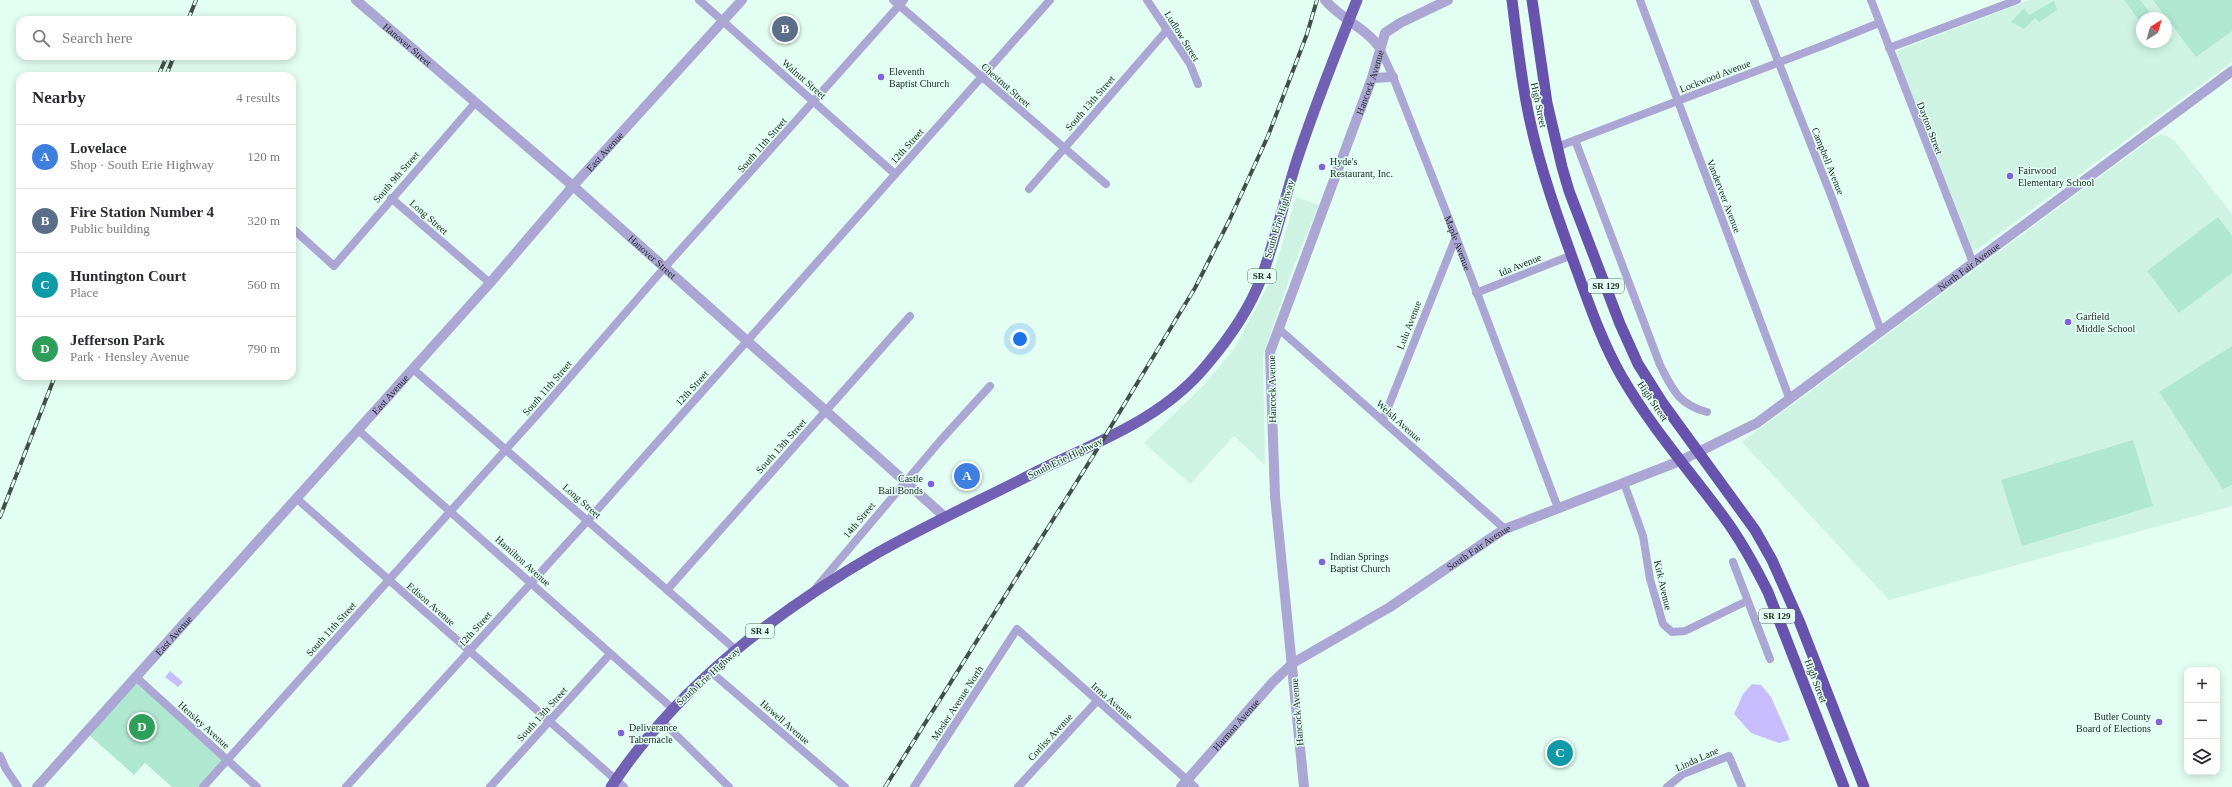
<!DOCTYPE html>
<meta charset="utf-8">
<style>
:root{--surface:#fff;--page:#f7f7f7;--text:#2b2b33;--muted:#7c7c81;--line:#e1e1e2;--accent:#ea580c}
body{margin:0;font-family:"Times New Roman",serif;background:var(--page);color:var(--text)}
.controls{position:absolute;right:12px;bottom:12px;display:grid;overflow:hidden;border-radius:8px;box-shadow:0 2px 10px #0003}
.controls button{width:36px;height:36px;display:grid;place-items:center;padding:0;border:0;border-bottom:1px solid var(--line);background:var(--surface);color:var(--text);font:20px sans-serif}
.compass{position:absolute;left:2136px;top:12px;width:36px;height:36px;border-radius:50%;background:var(--surface);box-shadow:0 2px 10px #0003;rotate:37deg}
.you{position:absolute;left:1020px;top:339px;width:14px;height:14px;margin:-10px;border:3px solid #fff;border-radius:50%;background:#1a73e8;box-shadow:0 0 0 6px #1a73e833}
.badge{display:grid;place-items:center;width:26px;height:26px;border-radius:50%;background:var(--accent);color:#fff;font-size:13px;font-weight:700}
.pin{position:absolute;translate:-50% -50%;border:2px solid #fff;box-shadow:0 1px 4px #0006}
.list{margin:0;padding:0;list-style:none}
h2{display:flex;justify-content:space-between;align-items:center;height:52px;margin:0;padding:0 16px;font-size:17px}
h2 small{font-size:13px;font-weight:400;color:var(--muted)}
.list li{display:grid;grid-template-columns:26px 1fr auto;gap:12px;align-items:center;box-sizing:border-box;height:64px;padding:0 16px;border-top:1px solid var(--line)}
.list b{display:block;font-size:15px;white-space:nowrap}
.list p{margin:0;font-size:13px;white-space:nowrap;color:var(--muted)}
.list em{font-size:13px;font-style:normal;color:var(--muted)}
.icon{flex:none;width:22px;height:22px;fill:none;stroke:currentColor;stroke-width:2;stroke-linecap:round;stroke-linejoin:round}
.map{position:relative;flex:none;width:2232px;height:787px;overflow:hidden}
.search{position:absolute;background:var(--surface);box-shadow:0 2px 10px #0003;left:16px;top:16px;width:280px;height:44px;display:flex;align-items:center;gap:10px;box-sizing:border-box;padding:0 14px;border-radius:12px;color:var(--muted);font-size:15px}
.panel{position:absolute;background:var(--surface);box-shadow:0 2px 10px #0003;left:16px;top:72px;width:280px;height:308px;border-radius:12px}
.map>svg:first-child{display:block}
.built{fill:#cff3e3;fill-rule:evenodd}
.green{fill:#b0e7d0}
.water{fill:#c7bdff}
.lines{fill:none;stroke-linecap:round;stroke-linejoin:round}
.minor{stroke:#aca6d5;stroke-width:8}
.tertiary{stroke:#aca6d5;stroke-width:10}
.primary{stroke:#7160b4;stroke-width:11}
.trunk{stroke:#6752ae;stroke-width:11}
.rail-casing{stroke:#414e49;stroke-width:4}
.rail{stroke:#e3fef2;stroke-width:2.5;stroke-dasharray:8;stroke-linecap:butt}
.poi-dot{fill:#7f62dc;stroke:#e3fef2;stroke-width:1.5}
.labels{text-anchor:middle;dominant-baseline:central;stroke-width:3;stroke-linejoin:round;paint-order:stroke}
.shield{fill:#e3fef2;stroke:#5d6c65;stroke-width:1}
.shield-label{font-size:9px;font-weight:bold;fill:#232d29}
.street-label{font-size:10px;fill:#232d29;stroke:#e3fef2}
.poi-label{font-size:10px;fill:#232d29;stroke:#e3fef2;text-anchor:start}
</style>
<div class="map">
<svg width="2232" height="787" viewBox="0 0 2232 787">
<rect width="100%" height="100%" fill="#e3fef2"/>
<path class="built" d="M 2030,0 L 2232,0 L 2232,62 L 1981,247 L 1974,250 L 1970,249 L 1896,54 L 1899,50 ZM 2142,18 L 2166,18 L 2166,42 L 2142,42 Z
M 2163,134 L 2174,140 L 2232,214 L 2232,506 L 1889,600 L 1742,442 L 2151,139 Z
M 1296,197 L 1319,205 L 1293,268 L 1263,355 L 1265,465 L 1234,436 L 1190,484 L 1144,443 L 1204,385 L 1234,349 L 1272,278 Z"/>
<path class="green" d="M 2124,0 L 2140,0 L 2154,18 L 2142,18 L 2142,24 Z
M 2153,0 L 2232,0 L 2232,31 L 2196,57 Z
M 2054,1 L 2057,10 L 2039,22 L 2035,18 L 2024,29 L 2011,22 L 2024,8 L 2029,15 Z
M 2218,217 L 2232,236 L 2232,273 L 2179,313 L 2147,271 Z
M 2232,346 L 2232,485 L 2223,489 L 2159,392 Z
M 2133,440 L 2153,506 L 2022,546 L 2001,480 Z
M 137,678 L 228,760 L 203,787 L 172,787 L 145,763 L 134,775 L 87,733 Z"/>
<path class="water" d="M 170,671 L 183,682 L 178,687 L 165,677 Z
M 1752,684 L 1761,685 L 1771,697 L 1790,740 L 1779,743 L 1751,733 L 1734,714 L 1743,694 Z"/>
<g class="lines">
<g class="minor">
<path d="M 699,0 L 895,174"/>
<path d="M 893,0 L 1106,184"/>
<path d="M 1147,0 L 1190,64 L 1198,84"/>
<path d="M 1640,0 L 1790,400"/>
<path d="M 1754,0 L 1832,198 L 1881,331"/>
<path d="M 1871,0 L 1973,263"/>
<path id="s1" d="M 1380,48 L 1393,77 L 1456,237 L 1558,508"/>
<path d="M 1889,48 L 2017,0"/>
<path d="M 1575,140 L 1660,365 C 1673,390 1678,404 1707,412"/>
<path d="M 1557,147 L 1827,44 L 1879,23"/>
<path d="M 1029,189 L 1167,30"/>
<path d="M 391,198 L 490,283"/>
<path d="M 292,228 L 334,266 L 475,103"/>
<path d="M 1476,293 L 1572,255"/>
<path d="M 1279,329 L 1505,529"/>
<path d="M 413,369 L 736,650"/>
<path d="M 1383,420 L 1456,237"/>
<path d="M 358,430 L 672,708"/>
<path d="M 1624,483 L 1643,536 L 1650,579 L 1663,624 L 1672,632 L 1685,631 L 1747,601"/>
<path d="M 296,498 L 624,787"/>
<path d="M 1733,562 L 1770,659"/>
<path d="M 815,589 L 940,441 L 990,386"/>
<path d="M 667,590 L 910,316"/>
<path d="M 711,672 L 845,787"/>
<path d="M 137,678 L 257,787"/>
<path d="M 661,720 L 729,787"/>
<path d="M 0,756 L 6,769 L 18,787"/>
<path d="M 203,787 L 544,407 L 665,267 L 904,0"/>
<path d="M 346,787 L 589,519 L 1050,0"/>
<path d="M 490,787 L 610,654"/>
<path d="M 914,787 L 1017,629 L 1195,787"/>
<path d="M 1018,787 L 1097,701"/>
<path d="M 1667,787 L 1683,774 L 1729,756 L 1742,787"/>
</g>
<g class="tertiary">
<path id="s2" d="M 356,0 L 573,186 L 945,517"/>
<path d="M 1325,0 C 1341,19 1366,28 1380,48"/>
<path d="M 1372,78 L 1393,77"/>
<path id="s3" d="M 37,787 L 490,283 L 573,186 L 742,0"/>
<path id="s4" d="M 1181,787 L 1272,683 L 1293,663 L 1390,607 L 1497,534 L 1505,529 L 1680,461 L 1757,423 L 2232,71"/>
<path id="s5" d="M 1304,787 L 1275,496 L 1270,352 L 1372,78 L 1385,33 L 1400,23 L 1448,0"/>
</g>
<path class="primary" d="M 611,787 C 678,686 775,612 879,552 C 929,524 981,500 1032,474 C 1093,443 1160,421 1205,367 C 1228,340 1250,309 1262,276 C 1275,240 1284,202 1295,166 C 1313,110 1335,55 1357,0"/>
<path class="trunk" d="M 1512,0 C 1517,40 1521,81 1530,121 C 1541,172 1559,221 1577,271 C 1590,307 1603,344 1622,377 C 1651,427 1689,470 1723,516 C 1741,540 1755,566 1768,592 L 1844,787
M 1532,0 L 1547,103 L 1562,167 L 1569,191 L 1620,324 L 1638,364 L 1662,402 L 1755,530 L 1772,560 L 1800,623 L 1864,787"/>
<g class="rail-casing">
<path id="rail" d="M 188,20 L 196,0
M 158,76 L 167,56
M 166,76 L 174,56
M 0,517 L 55,376
M 885,787 L 1093,456 L 1195,288 L 1229,221 L 1268,136 L 1307,34 L 1317,0"/>
</g>
<use href="#rail" class="rail"/>
</g>
<g class="poi-dot">
<circle cx="881" cy="77" r="4"/>
<circle cx="1322" cy="167" r="4"/>
<circle cx="2010" cy="176" r="4"/>
<circle cx="2068" cy="322" r="4"/>
<circle cx="931" cy="484" r="4"/>
<circle cx="1322" cy="562" r="4"/>
<circle cx="2159" cy="722" r="4"/>
<circle cx="621" cy="733" r="4"/>
</g>
<g class="labels">
<g class="shield">
<rect x="1248" y="269" width="28" height="14" rx="3"/>
<rect x="1588" y="279" width="36" height="14" rx="3"/>
<rect x="1759" y="609" width="36" height="14" rx="3"/>
<rect x="746" y="624" width="28" height="14" rx="3"/>
</g>
<g class="shield-label">
<text x="1262" y="276">SR 4</text>
<text x="1606" y="286">SR 129</text>
<text x="1777" y="616">SR 129</text>
<text x="760" y="631">SR 4</text>
</g>
<g class="street-label">
<text transform="translate(1182 36) rotate(58)">Ludlow Street</text>
<text stroke="none"><textPath href="#s2" startOffset="68">Hanover Street</textPath></text>
<text transform="translate(1715 76) rotate(-21)">Lockwood Avenue</text>
<text transform="translate(804 79) rotate(41)">Walnut Street</text>
<text stroke="none"><textPath href="#s5" startOffset="724">Hancock Avenue</textPath></text>
<text transform="translate(1006 85) rotate(41)">Chestnut Street</text>
<text transform="translate(1090 103) rotate(-49)">South 13th Street</text>
<text transform="translate(1539 105) rotate(78)">High Street</text>
<text transform="translate(1930 128) rotate(69)">Dayton Street</text>
<text transform="translate(762 145) rotate(-49)">South 11th Street</text>
<text transform="translate(907 146) rotate(-48)">12th Street</text>
<text stroke="none"><textPath href="#s3" startOffset="852">East Avenue</textPath></text>
<text transform="translate(1828 161) rotate(68)">Campbell Avenue</text>
<text transform="translate(396 177) rotate(-49)">South 9th Street</text>
<text transform="translate(1724 196) rotate(69)">Vanderveer Avenue</text>
<text transform="translate(429 217) rotate(41)">Long Street</text>
<text transform="translate(1279 219) rotate(-73)">South Erie Highway</text>
<text stroke="none"><textPath href="#s1" startOffset="210">Maple Avenue</textPath></text>
<text stroke="none"><textPath href="#s2" startOffset="392">Hanover Street</textPath></text>
<text transform="translate(1520 265) rotate(-22)">Ida Avenue</text>
<text stroke="none"><textPath href="#s4" startOffset="955">North Fair Avenue</textPath></text>
<text transform="translate(1409 325) rotate(-69)">Lulu Avenue</text>
<text transform="translate(547 388) rotate(-49)">South 11th Street</text>
<text transform="translate(692 388) rotate(-48)">12th Street</text>
<text transform="translate(1272 389) rotate(-91)">Hancock Avenue</text>
<text stroke="none"><textPath href="#s3" startOffset="528">East Avenue</textPath></text>
<text transform="translate(1653 401) rotate(56)">High Street</text>
<text transform="translate(1399 421) rotate(42)">Welsh Avenue</text>
<text transform="translate(781 446) rotate(-48)">South 13th Street</text>
<text transform="translate(1065 458) rotate(-26)">South Erie Highway</text>
<text transform="translate(582 501) rotate(41)">Long Street</text>
<text transform="translate(859 520) rotate(-50)">14th Street</text>
<text stroke="none"><textPath href="#s4" startOffset="386">South Fair Avenue</textPath></text>
<text transform="translate(523 561) rotate(42)">Hamilton Avenue</text>
<text transform="translate(1663 585) rotate(77)">Kirk Avenue</text>
<text transform="translate(431 604) rotate(41)">Edison Avenue</text>
<text transform="translate(331 629) rotate(-48)">South 11th Street</text>
<text transform="translate(475 629) rotate(-48)">12th Street</text>
<text stroke="none"><textPath href="#s3" startOffset="204">East Avenue</textPath></text>
<text transform="translate(708 676) rotate(-42)">South Erie Highway</text>
<text transform="translate(1816 681) rotate(69)">High Street</text>
<text transform="translate(1112 701) rotate(41)">Irma Avenue</text>
<text transform="translate(957 703) rotate(-57)">Mosler Avenue North</text>
<text transform="translate(1297 712) rotate(-95)">Hancock Avenue</text>
<text transform="translate(542 714) rotate(-48)">South 13th Street</text>
<text transform="translate(785 722) rotate(41)">Howell Avenue</text>
<text transform="translate(204 725) rotate(42)">Hensley Avenue</text>
<text stroke="none"><textPath href="#s4" startOffset="83">Harmon Avenue</textPath></text>
<text transform="translate(1050 737) rotate(-47)">Corliss Avenue</text>
<text transform="translate(1697 759) rotate(-24)">Linda Lane</text>
</g>
<g class="poi-label">
<text x="889" y="71">Eleventh<tspan x="889" dy="12">Baptist Church</tspan></text>
<text x="1330" y="161">Hyde's<tspan x="1330" dy="12">Restaurant, Inc.</tspan></text>
<text x="2018" y="170">Fairwood<tspan x="2018" dy="12">Elementary School</tspan></text>
<text x="2076" y="316">Garfield<tspan x="2076" dy="12">Middle School</tspan></text>
<text x="923" y="478" text-anchor="end">Castle<tspan x="923" dy="12">Bail Bonds</tspan></text>
<text x="1330" y="556">Indian Springs<tspan x="1330" dy="12">Baptist Church</tspan></text>
<text x="2151" y="716" text-anchor="end">Butler County<tspan x="2151" dy="12">Board of Elections</tspan></text>
<text x="629" y="727">Deliverance<tspan x="629" dy="12">Tabernacle</tspan></text>
</g>
</g>
</svg>
<div class="controls">
<button>+</button>
<button>−</button>
<button><svg class="icon" aria-label="layers" viewBox="0 0 24 24"><path d="M12 4l9 5-9 5-9-5zM3 14l9 5 9-5"/></svg></button>
</div>
<svg class="compass" viewBox="-18 -18 36 36"><path d="M0-13l5 13h-10z" fill="#e53935"/><path d="M0 13l5-13h-10z" fill="#7c7c81"/></svg>
<div class="you"></div>
<div class="pin badge" style="left:967px;top:476px;background:#3f7fe0">A</div>
<div class="pin badge" style="left:785px;top:29px;background:#5c6f8a">B</div>
<div class="pin badge" style="left:1560px;top:753px;background:#0f9aa8">C</div>
<div class="pin badge" style="left:142px;top:727px;background:#2e9e5b">D</div>
<div class="search"><svg class="icon" aria-label="search" viewBox="0 0 24 24"><circle cx="10" cy="10" r="6"/><path d="M15 15l6 6"/></svg>Search here</div>
<section class="panel">
<h2>Nearby<small>4 results</small></h2>
<ul class="list">
<li><span class="badge" style="background:#3f7fe0">A</span><div><b>Lovelace</b><p>Shop · South Erie Highway</p></div><em>120 m</em></li>
<li><span class="badge" style="background:#5c6f8a">B</span><div><b>Fire Station Number 4</b><p>Public building</p></div><em>320 m</em></li>
<li><span class="badge" style="background:#0f9aa8">C</span><div><b>Huntington Court</b><p>Place</p></div><em>560 m</em></li>
<li><span class="badge" style="background:#2e9e5b">D</span><div><b>Jefferson Park</b><p>Park · Hensley Avenue</p></div><em>790 m</em></li>
</ul>
</section>
</div>
